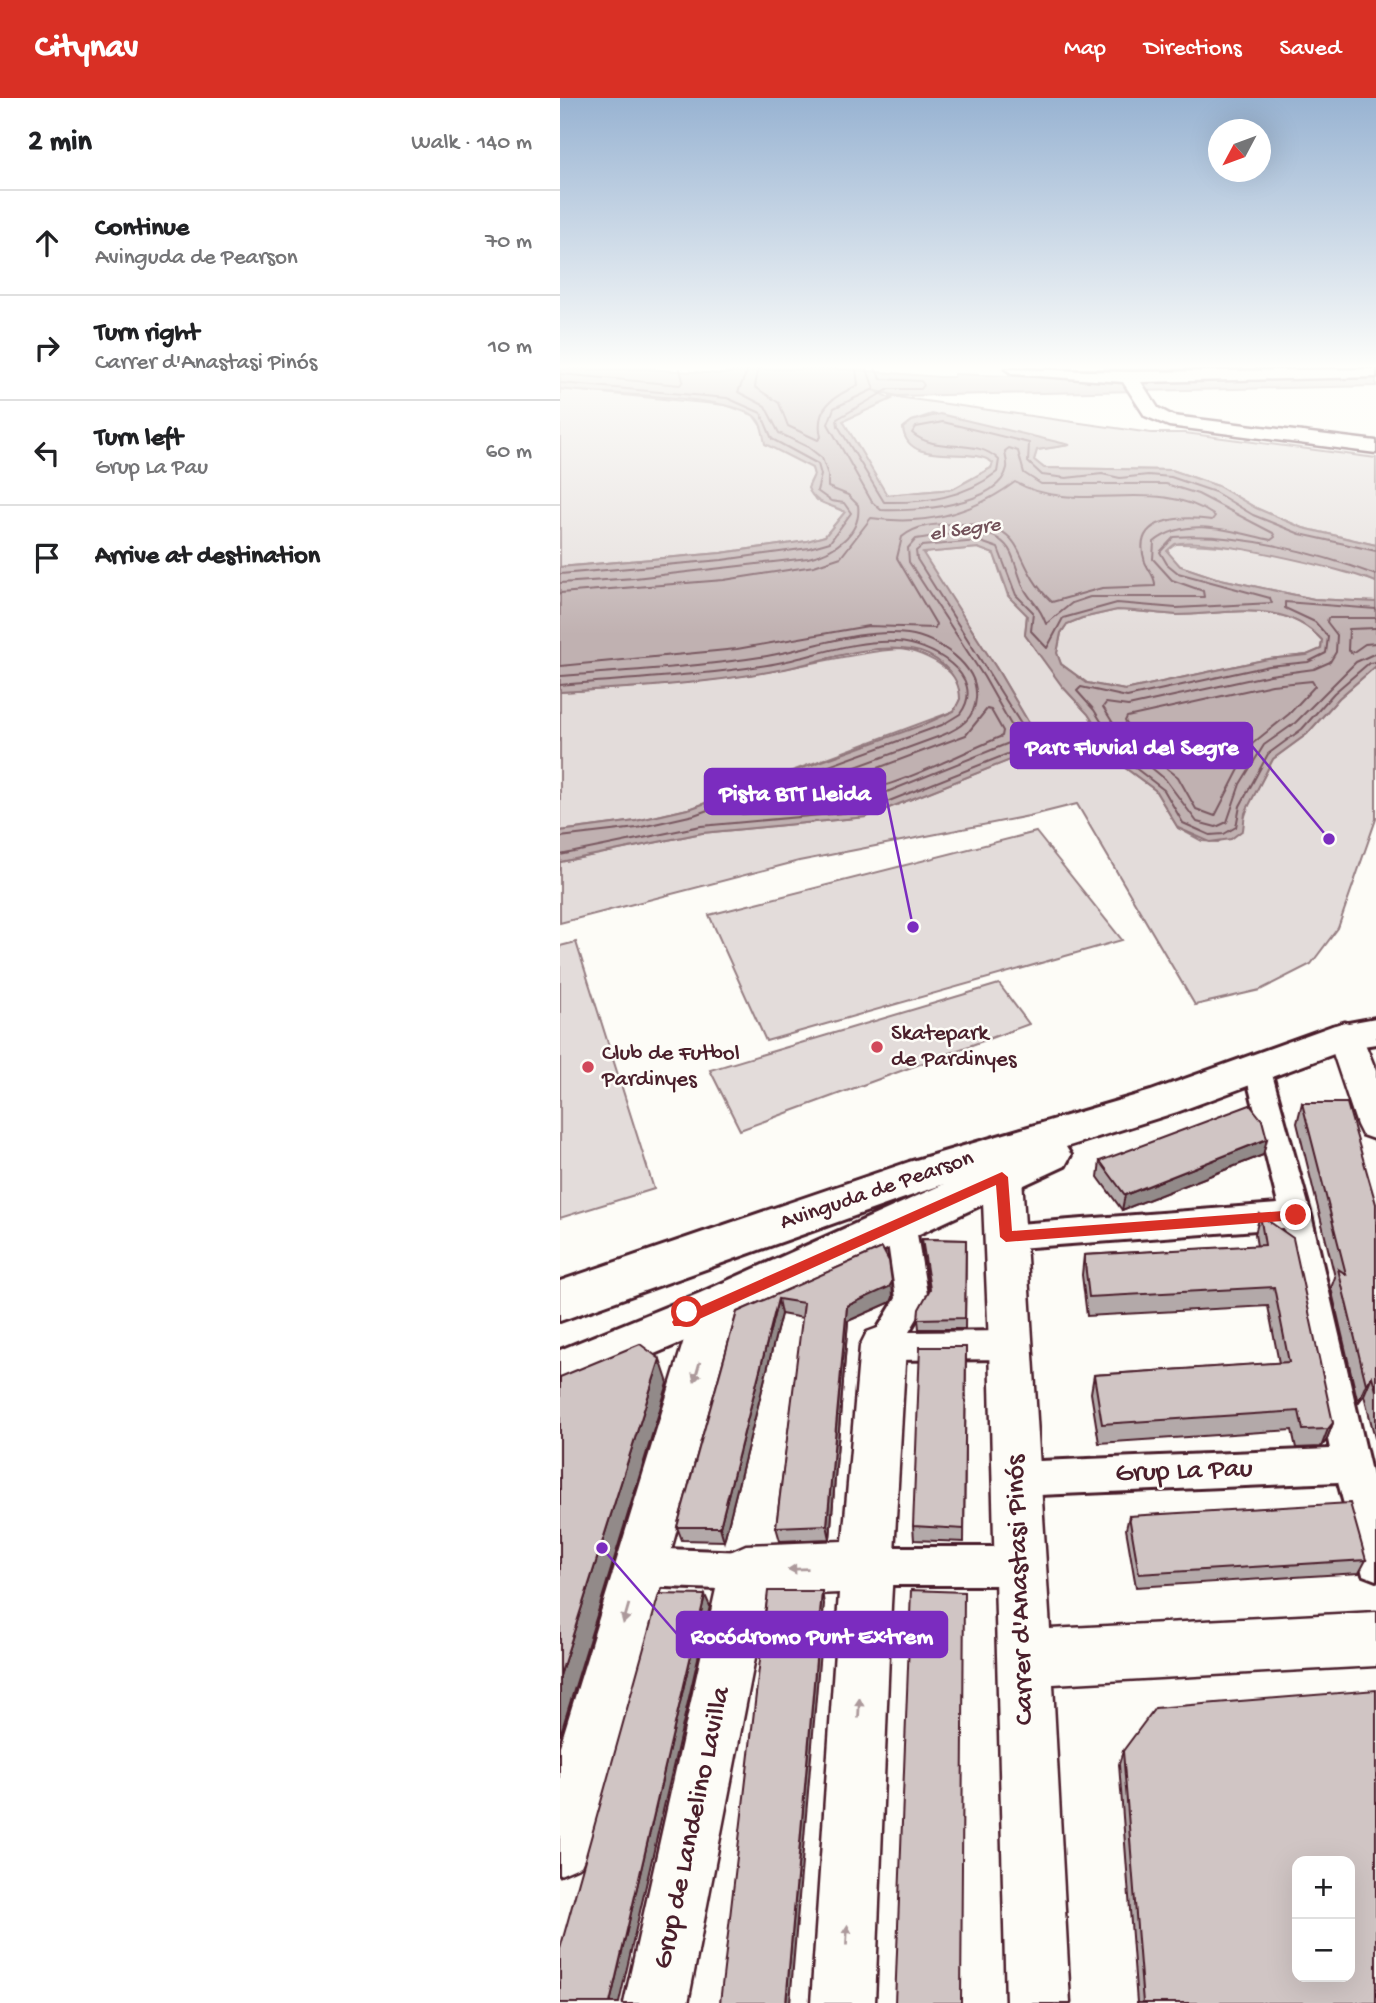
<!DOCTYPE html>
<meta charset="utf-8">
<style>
:root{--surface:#fff;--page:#f6f6f6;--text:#202124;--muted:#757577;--line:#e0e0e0;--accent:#d93025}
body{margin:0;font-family:"Gochi Hand",sans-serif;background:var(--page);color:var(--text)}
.controls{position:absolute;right:21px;bottom:21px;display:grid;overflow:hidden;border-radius:14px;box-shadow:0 7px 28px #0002}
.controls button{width:63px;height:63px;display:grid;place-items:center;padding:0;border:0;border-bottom:2px solid var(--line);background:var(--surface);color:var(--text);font:35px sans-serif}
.compass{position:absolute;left:648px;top:21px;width:63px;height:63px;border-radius:50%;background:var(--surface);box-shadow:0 7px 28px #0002;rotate:229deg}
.stop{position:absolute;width:21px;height:21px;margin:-16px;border:5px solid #d93025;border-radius:50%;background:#fff}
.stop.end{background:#d93025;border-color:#fff;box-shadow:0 2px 7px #0008}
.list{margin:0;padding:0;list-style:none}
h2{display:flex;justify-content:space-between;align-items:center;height:91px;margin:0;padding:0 28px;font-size:30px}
h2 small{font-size:23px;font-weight:400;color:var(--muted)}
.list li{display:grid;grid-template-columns:46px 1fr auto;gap:21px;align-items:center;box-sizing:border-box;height:105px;padding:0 28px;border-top:2px solid var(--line)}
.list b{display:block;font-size:26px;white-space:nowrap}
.list p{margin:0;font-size:23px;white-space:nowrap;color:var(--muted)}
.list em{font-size:23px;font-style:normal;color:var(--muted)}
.icon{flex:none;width:38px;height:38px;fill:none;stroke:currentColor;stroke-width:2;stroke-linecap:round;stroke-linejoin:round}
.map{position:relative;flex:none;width:816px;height:1905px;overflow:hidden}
header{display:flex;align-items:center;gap:42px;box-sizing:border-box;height:98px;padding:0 35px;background:var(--accent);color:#fff}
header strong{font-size:33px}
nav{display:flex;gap:38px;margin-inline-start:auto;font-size:24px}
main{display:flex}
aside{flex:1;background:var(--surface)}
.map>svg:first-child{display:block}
.green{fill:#e3dcda;stroke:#967e82;stroke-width:2}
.water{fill:#c0b1b1;stroke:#91777b;stroke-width:2;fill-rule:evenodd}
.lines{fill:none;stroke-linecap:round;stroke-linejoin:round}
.shore{stroke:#795961;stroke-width:2}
.pedestrian-casing{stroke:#4a1f2b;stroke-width:6}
.minor-casing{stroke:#4a1f2b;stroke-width:5}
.tertiary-casing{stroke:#4a1f2b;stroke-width:6}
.pedestrian{fill:#fdfcf7;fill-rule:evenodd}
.minor{fill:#fdfcf7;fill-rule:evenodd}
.tertiary{fill:#fdfcf7;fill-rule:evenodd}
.wall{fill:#b3a9a9;stroke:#4a1f2b;stroke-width:2}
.shaded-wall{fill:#928a89;stroke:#4a1f2b;stroke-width:2}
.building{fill:#d0c5c4;stroke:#4a1f2b;stroke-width:2;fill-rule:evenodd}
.oneway{fill:#ac999b}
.route{fill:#d93025}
.poi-dot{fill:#d1495b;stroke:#fdfcf7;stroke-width:2.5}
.labels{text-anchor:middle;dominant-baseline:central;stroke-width:5;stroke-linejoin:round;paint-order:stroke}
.far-water-label{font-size:21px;font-style:italic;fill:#73525a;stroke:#fdfcf7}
.poi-label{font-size:23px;fill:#4a1f2b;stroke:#fdfcf7;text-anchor:start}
.street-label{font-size:23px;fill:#4a1f2b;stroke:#fdfcf7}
.near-street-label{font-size:28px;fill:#4a1f2b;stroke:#fdfcf7}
.leader{fill:none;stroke:#7b2cbf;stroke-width:2.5}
.callout-dot{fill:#7b2cbf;stroke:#fdfcf7;stroke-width:2.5}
.callout{fill:#7b2cbf;stroke:#7b2cbf;stroke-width:2.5}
.callout-label{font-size:24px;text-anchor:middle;font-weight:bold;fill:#fff}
</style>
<header>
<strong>Citynav</strong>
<nav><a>Map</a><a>Directions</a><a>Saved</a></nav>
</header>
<main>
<aside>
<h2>2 min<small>Walk · 140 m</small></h2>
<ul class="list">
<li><svg class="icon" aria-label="ahead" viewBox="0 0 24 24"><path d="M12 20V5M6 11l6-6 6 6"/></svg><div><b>Continue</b><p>Avinguda de Pearson</p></div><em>70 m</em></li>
<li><svg class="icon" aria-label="right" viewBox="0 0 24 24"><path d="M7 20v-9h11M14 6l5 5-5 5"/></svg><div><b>Turn right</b><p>Carrer d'Anastasi Pinós</p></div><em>10 m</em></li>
<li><svg class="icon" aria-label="left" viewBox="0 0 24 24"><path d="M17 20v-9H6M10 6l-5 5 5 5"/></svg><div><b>Turn left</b><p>Grup La Pau</p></div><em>60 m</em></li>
<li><svg class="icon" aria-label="arrive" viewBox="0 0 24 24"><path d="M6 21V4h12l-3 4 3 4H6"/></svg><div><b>Arrive at destination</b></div></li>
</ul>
</aside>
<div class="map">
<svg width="816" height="1905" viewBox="0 0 816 1905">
<rect width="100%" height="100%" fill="#fdfcf7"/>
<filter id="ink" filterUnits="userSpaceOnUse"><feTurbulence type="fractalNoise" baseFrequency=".0143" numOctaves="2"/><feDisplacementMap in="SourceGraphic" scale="14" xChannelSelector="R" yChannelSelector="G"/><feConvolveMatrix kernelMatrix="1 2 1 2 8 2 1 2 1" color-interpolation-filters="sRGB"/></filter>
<g filter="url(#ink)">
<path class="green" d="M 477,271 L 816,271 L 816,274 L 570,276 Z
M 0,291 L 166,307 L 193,317 L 201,328 L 252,370 L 254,377 L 249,387 L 255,401 L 285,414 L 265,438 L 247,443 L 161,455 L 0,469 Z
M 330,298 L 591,335 L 625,335 L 816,360 L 816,447 L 743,430 L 696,410 L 658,388 L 612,372 L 484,370 L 474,362 L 477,352 L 509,347 L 372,316 L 352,323 L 343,330 C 347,371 413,346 433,365 L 431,370 L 393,391 L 326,397 L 283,323 L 331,301 Z
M 616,446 C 670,445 767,462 816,484 L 816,504 L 754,501 L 656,480 L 620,468 L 606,453 Z
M 418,450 L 434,456 L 448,498 L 467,517 L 465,537 L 505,591 L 528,616 L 560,666 L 595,692 L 618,730 L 642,743 L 658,744 L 683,724 L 689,706 L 713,661 L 747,636 L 779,600 L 816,568 L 816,721 L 778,830 L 751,866 L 700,892 L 635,907 L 517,706 L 469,718 L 239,763 L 0,825 L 0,764 L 142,735 L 306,719 L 483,649 L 437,571 L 362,455 Z
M 557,512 C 577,512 597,516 617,517 C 668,517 722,499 762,542 L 761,551 L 747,557 L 708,561 L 565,592 L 527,585 L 501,566 L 497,555 L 501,535 L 507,526 L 522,520 Z
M 338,551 C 364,552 420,581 394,613 L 132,710 L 76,723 L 0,733 L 0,594 C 72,590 146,585 217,572 C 258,565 296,554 338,551 Z
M 476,734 L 562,842 L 206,943 L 149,817 Z
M 16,844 L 94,1091 L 0,1120 L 0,848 Z
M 439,886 L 469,926 L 180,1032 L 150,972 Z"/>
<path class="water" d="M 0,271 L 86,271 L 164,276 L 185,271 L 285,271 L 380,279 L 394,279 L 394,276 L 560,282 L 816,276 L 816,288 L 337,298 L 313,292 L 332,301 L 283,323 L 327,397 L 393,391 L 431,370 L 433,365 C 412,346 348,372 343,330 L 352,323 L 380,316 L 510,347 L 477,352 L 474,362 L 484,370 L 612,372 L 658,388 L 696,410 L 743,430 L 816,447 L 816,484 C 789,472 639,437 615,446 C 612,448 609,451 607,453 L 620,468 L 656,480 L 754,501 L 816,504 L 816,568 L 779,600 L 747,636 L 713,661 L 685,715 L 683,732 L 671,741 L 650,744 L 618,730 L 595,692 L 560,666 L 528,616 L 502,588 L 465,537 L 467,517 L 450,500 L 434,456 L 418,450 L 363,455 L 437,571 L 483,649 L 306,719 L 142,735 L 0,764 L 0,733 L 76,723 L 132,710 L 365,626 L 394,613 L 400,601 C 400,575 374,555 351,552 C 307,545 261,564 219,572 C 147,586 72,590 0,594 L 0,469 L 161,455 L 247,443 L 265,438 L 285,414 C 271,406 255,407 248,390 L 254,377 L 252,370 L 205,346 C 203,336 202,323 193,317 C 163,297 42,297 0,291 ZM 557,512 C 577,512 597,516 617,517 C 668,517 722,499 762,542 L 761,551 L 747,557 L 708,561 L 565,592 L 527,585 L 501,566 L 497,555 L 501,535 L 507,526 L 522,520 Z"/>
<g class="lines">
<path class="shore" d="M 198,271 L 195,289 L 219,305 L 228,328 L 258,342 L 261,339 C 254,309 274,299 298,287 L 296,271
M 315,271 L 321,281 L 361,283 L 364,287 L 361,291 L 329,291 L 277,321 L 278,328 L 324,404 C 365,405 404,400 437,374 L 439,362 C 415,338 378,357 352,335 L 356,329 L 383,324 L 469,345 L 468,364 L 482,377 L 506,380 L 542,376 L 560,380 L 588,377 L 611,379 L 655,394 L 693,417 L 740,436 L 816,453
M 0,276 L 120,287 L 123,283 L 120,271
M 0,285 L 167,300 L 201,315 L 212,341 L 258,366 L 261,377 L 257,393 L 271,403 L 284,405 L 291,415 L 270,444 L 249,450 L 162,462 L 0,476
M 0,485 L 75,480 L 248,460 C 272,455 302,436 298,407 L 288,397 L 268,389 L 268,377 L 262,360 L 248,349 L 219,335 L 205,308 L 178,294 L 188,271
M 0,495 L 164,482 L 254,468 L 281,459 L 311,420 C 364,428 412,416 455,384 C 518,419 595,376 655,418 L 652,422 C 623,418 570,418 585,464 C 588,472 596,479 595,488 L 542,490 L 492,504 C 446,460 475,424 393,426 C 375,426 356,427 342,439 L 337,460 L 376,526 L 375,530 L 308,528 L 177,551 L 0,568
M 816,511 L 725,504 L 725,510 L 755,524 L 768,539 L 766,555 L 748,564 L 709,568 L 567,599 L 521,589 L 517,593 L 534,612 L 565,662 L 604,692 L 623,725 L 650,737 L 664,736 L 676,729 L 680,708 L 708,656 L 742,631 L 774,595 L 809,565 L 816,564
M 816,520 L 768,520 L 767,524 L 777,537 L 776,554 L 770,564 L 754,571 L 710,577 L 568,608 L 546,605 L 543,609 L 569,651 L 605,681 L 637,724 L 656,729 L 667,724 L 680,686 L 704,647 L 735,625 L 796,564 L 816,555
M 816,530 L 789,531 L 788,552 L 792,555 L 805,546 L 816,545
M 0,578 C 69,573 138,569 207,558 C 252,550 301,530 348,536 C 377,540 419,567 416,600 C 415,620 400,630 383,637 L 178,712 L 182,716 L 302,704 L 459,641 L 424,579 L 349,464 L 348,450 L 356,441 C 384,438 435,422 451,455 C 456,466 459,479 464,490 C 471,504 479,506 486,526 L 512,505 L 530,499 L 644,499 L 643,493 L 612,482 L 593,461 L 594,444 C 628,417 673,434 711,442 L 715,439 L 713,435 L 638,396 L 606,386 L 481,386 L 464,375 L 458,353 L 449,350 L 445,353 C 445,358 448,365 447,370 C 439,408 351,414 321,412 L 312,404 L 268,326 L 274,310 L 314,291 L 307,271
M 752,583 L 755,588 L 729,616 L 692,646 L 655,718 L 636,711 L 618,679 L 581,650 L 565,623 L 567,619 L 712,587 Z
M 0,587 C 69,581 138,578 207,567 C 250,560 293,541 337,544 C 368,545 429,577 400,616 L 382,627 L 134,717 L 77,730 L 0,739
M 427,611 L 431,612 L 443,633 L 442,638 C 390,660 314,703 257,697 L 259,692 L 406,637 Z
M 0,757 L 141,728 L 304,713 L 470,647 L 471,642 L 357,461 L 356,453 L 362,448 L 418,443 L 438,450 L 456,497 L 473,514 L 471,533 L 487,550 L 503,520 L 557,505 L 616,510 L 712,505 L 710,500 L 618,475 L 607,466 L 600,454 L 614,439 C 676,434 758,455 816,477"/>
<g class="pedestrian-casing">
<path id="pedestrian" d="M 697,959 L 706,962 L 710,969 L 751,1117 L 816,1395 L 816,1482 L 803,1477 L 778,1384 L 456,1398 L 444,1393 L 438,1381 L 444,1369 L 456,1364 L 770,1351 L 724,1130 L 446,1151 L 435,1148 L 431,1139 L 435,1130 L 446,1127 L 718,1106 L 684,969 L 688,962 Z
M 340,1112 L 351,1116 L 355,1124 L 368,1202 L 349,1234 L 452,1233 L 463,1237 L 468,1247 L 463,1257 L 452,1261 L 323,1262 L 312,1258 L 307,1248 L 336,1200 L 325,1124 L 329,1116 Z
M 307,1449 L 459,1449 L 472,1455 L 478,1468 L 472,1481 L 459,1487 L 307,1487 L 294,1481 L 288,1468 L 294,1455 Z
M 79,1450 L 186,1454 L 199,1460 L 205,1473 L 199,1486 L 186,1492 L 79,1488 L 66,1482 L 60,1469 L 66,1456 Z"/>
</g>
<g class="minor-casing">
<path id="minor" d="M 445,271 L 569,274 L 816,271 L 816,279 L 581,284 L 598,310 L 613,318 L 816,343 L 816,355 L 609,328 L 585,318 L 563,284 L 453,276 Z
M 785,924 L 798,928 L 816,973 L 816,1042 L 802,1037 L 797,1027 L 767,937 L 772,928 Z
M 442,1063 L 456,1068 L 462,1079 L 490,1531 L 816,1514 L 816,1568 L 493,1586 L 510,1905 L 446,1905 L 429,1247 L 422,1079 L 428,1068 Z
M 156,1190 L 172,1196 L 178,1209 L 30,1747 L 21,1768 L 0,1777 L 0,1648 L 134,1209 L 140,1196 Z
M 323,1228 L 339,1234 L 346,1248 L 331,1507 L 315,1905 L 251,1905 L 279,1495 L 207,1498 L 128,1905 L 64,1905 L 160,1473 L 168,1455 L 186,1447 L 283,1443 L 300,1248 L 307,1234 Z"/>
</g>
<g class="tertiary-casing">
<path id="tertiary" d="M 816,920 L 816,946 L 790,950 L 617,1014 L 506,1049 L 511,1057 L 505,1068 L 172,1223 L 0,1296 L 0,1252 L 140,1195 L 384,1086 L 0,1223 L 0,1183 L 349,1064 L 591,993 L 772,928 Z"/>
</g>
<use href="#pedestrian" class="pedestrian"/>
<use href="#minor" class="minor"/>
<use href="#tertiary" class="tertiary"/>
</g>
<path class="wall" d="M 742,1005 L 816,1106 L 816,1344 L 804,1297 L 798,1305 L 771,1190 L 775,1179 L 737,1025 Z
M 703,1057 L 562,1112 L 538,1079 L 540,1063 Z
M 700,1117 L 773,1325 L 766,1343 L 761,1349 L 736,1350 L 732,1332 L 539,1345 L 531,1295 L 534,1277 L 719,1265 L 708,1208 L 527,1218 L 522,1177 L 524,1157 L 697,1148 L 695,1136 Z
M 362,1141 L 406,1142 L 405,1231 L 359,1231 L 358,1221 L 369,1193 L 362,1152 Z
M 322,1150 L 332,1184 L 333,1199 L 331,1204 L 288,1223 L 270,1441 L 220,1443 L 216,1429 L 243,1220 L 221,1216 L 164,1443 L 122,1442 L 117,1429 L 177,1214 Z
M 406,1249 L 404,1444 L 354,1442 L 353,1428 Z
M 569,1418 L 806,1462 L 799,1475 L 576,1489 L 566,1431 Z
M 563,1653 L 816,1905 L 577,1905 L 559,1666 Z"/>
<path class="shaded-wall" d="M 707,1041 L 703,1057 L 562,1112 L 565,1097 Z
M 332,1184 L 333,1199 L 331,1204 L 288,1223 L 270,1441 L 267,1427 L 287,1208 Z
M 218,1201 L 221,1216 L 164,1443 L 160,1429 Z
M 100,1261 L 108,1285 L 0,1638 L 0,1578 Z
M 812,1278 L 804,1297 L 798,1305 L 806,1286 Z
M 773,1325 L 766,1343 L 761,1349 L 768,1331 Z
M 262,1493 L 264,1506 L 230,1905 L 226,1905 Z
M 145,1497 L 150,1508 L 59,1905 L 50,1905 Z"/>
<path class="building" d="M 742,1005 L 787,1005 L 816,1106 L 816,1293 L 812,1278 L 806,1286 L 778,1171 L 786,1176 Z
M 690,1007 L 702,1022 L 707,1041 L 565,1097 L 540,1063 Z
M 700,1117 L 733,1140 L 773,1325 L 768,1331 L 743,1332 L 739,1313 L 542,1326 L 534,1277 L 729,1264 L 714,1189 L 529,1199 L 524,1157 L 705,1147 Z
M 362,1141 L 406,1142 L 405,1220 L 358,1221 L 359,1211 L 370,1191 Z
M 322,1150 L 329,1163 L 332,1184 L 329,1189 L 287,1208 L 267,1427 L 216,1429 L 244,1205 L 218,1201 L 160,1429 L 117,1429 L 177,1214 Z
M 80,1246 L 100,1261 L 0,1578 L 0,1279 Z
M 360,1249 L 406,1249 L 404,1431 L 353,1428 Z
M 790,1405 L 806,1462 L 579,1476 L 569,1418 Z
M 351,1492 L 404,1494 L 401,1905 L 335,1905 Z
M 208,1493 L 262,1493 L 226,1905 L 160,1905 Z
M 99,1496 L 145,1497 L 50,1905 L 0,1905 L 0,1851 Z
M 816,1592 L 816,1905 L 583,1905 L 563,1653 L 595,1610 ZM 737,1763 L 790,1763 L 790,1879 L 737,1879 Z"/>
<defs><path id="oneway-solid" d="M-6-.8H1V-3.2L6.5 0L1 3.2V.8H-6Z" transform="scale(1.75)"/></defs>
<g class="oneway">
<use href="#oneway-solid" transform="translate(137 1274) rotate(106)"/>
<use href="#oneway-solid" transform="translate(238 1471) rotate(178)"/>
<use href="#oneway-solid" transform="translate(66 1516) rotate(106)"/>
<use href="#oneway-solid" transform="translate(299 1610) rotate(-87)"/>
<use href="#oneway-solid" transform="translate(287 1837) rotate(-87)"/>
</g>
</g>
<linearGradient id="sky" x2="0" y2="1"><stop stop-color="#98b3d2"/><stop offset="0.5" stop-color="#fefefb"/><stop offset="1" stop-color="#fefefb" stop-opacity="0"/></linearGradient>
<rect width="816" height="537" fill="url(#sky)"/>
<path class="route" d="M 442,1074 L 448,1079 L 452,1133 L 736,1112 L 742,1117 L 736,1122 L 446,1144 L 440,1139 L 436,1087 L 124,1228 L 114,1228 L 112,1224 L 122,1210 L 132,1212 Z"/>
<g class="poi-dot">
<circle cx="317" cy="949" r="7"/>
<circle cx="28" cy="969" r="7"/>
</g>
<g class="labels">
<g class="far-water-label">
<text transform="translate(405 433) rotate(-8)">el Segre</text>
</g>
<g class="poi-label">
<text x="331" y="936">Skatepark<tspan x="331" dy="26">de Pardinyes</tspan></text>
<text x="42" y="956">Club de Futbol<tspan x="42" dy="26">Pardinyes</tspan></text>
</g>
<g class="street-label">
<text transform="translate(317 1093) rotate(-19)">Avinguda de Pearson</text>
</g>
<g class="near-street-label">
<text transform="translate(624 1374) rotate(-2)">Grup La Pau</text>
<text transform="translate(461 1492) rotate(-92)">Carrer d'Anastasi Pinós</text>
<text transform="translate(133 1730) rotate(-78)">Grup de Landelino Lavilla</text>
</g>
</g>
<path class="leader" d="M769 741L692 648M353 829L325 693M42 1450L117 1536"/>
<g class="callout-dot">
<circle cx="769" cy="741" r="7"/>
<circle cx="353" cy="829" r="7"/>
<circle cx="42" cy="1450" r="7"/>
</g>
<g class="callout">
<rect x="451" y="625" width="241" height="45" rx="7"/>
<rect x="145" y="671" width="180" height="45" rx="7"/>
<rect x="117" y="1514" width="270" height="45" rx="7"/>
</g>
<g class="callout-label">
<text x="572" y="656">Parc Fluvial del Segre</text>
<text x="235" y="702">Pista BTT Lleida</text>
<text x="252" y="1545">Rocódromo Punt Extrem</text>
</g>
</svg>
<div class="controls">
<button>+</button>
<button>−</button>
</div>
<svg class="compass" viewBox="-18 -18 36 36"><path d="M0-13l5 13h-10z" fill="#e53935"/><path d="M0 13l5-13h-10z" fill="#757577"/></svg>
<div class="stop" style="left:127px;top:1214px"></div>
<div class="stop end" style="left:736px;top:1117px"></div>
</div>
</main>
